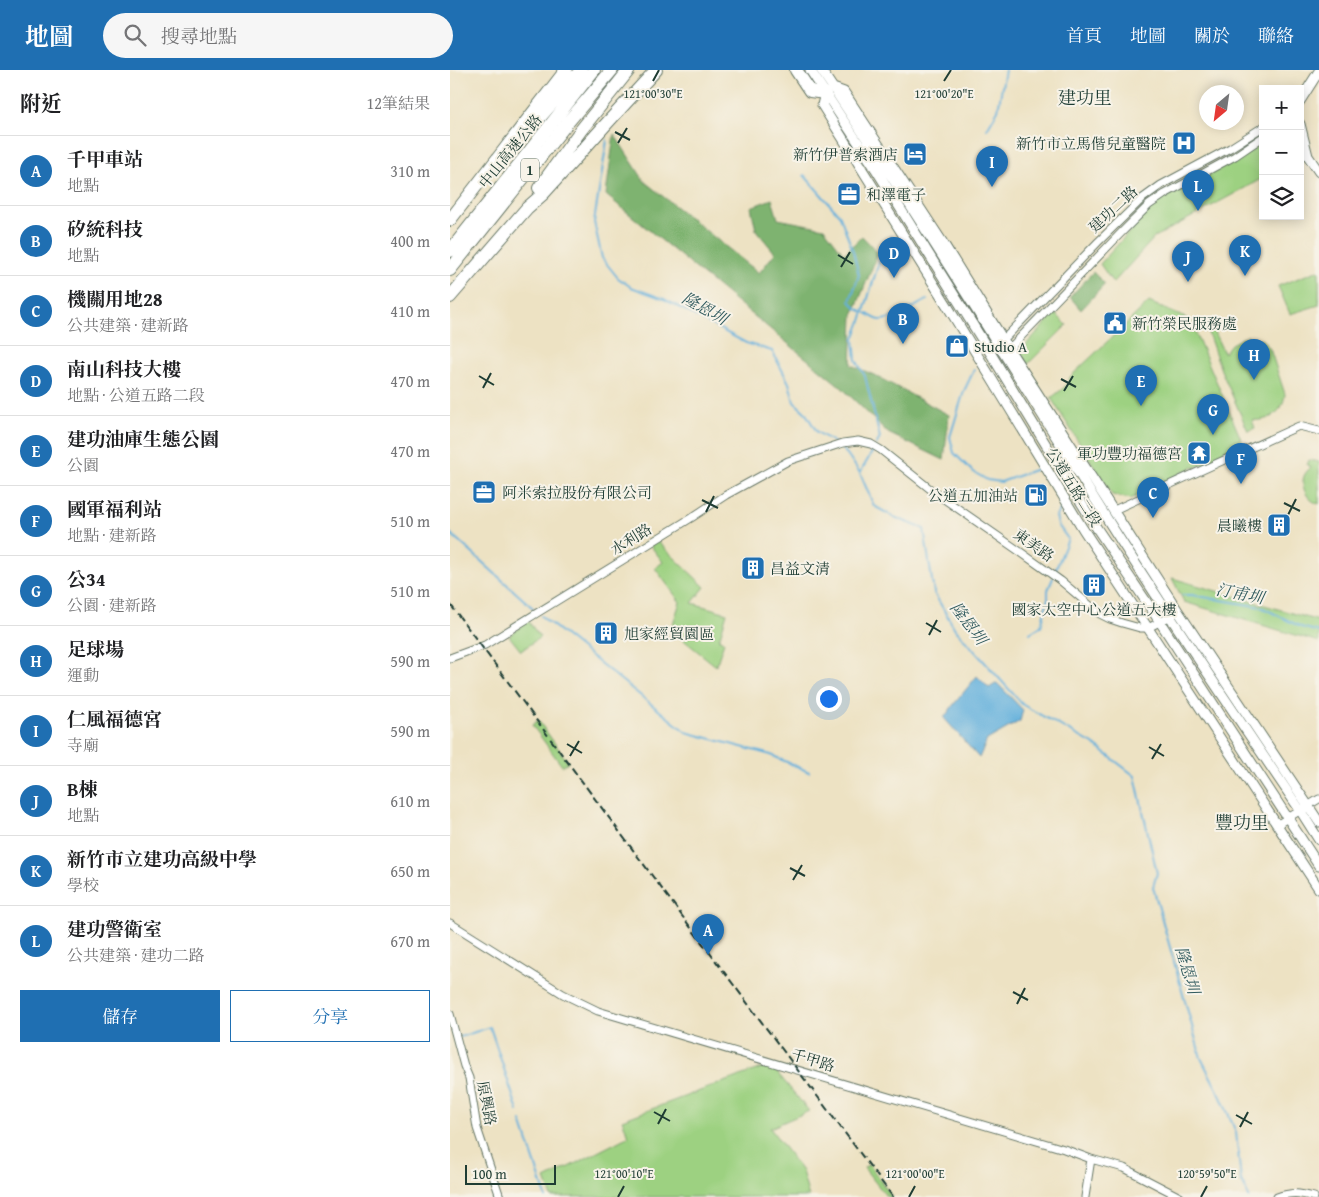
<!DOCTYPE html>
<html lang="zh-TW">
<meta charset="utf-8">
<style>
:root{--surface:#fff;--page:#f6f6f6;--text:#202124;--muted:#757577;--line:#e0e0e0;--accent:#1f6fb2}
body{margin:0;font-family:"Gentium Book Plus","Noto Serif TC",serif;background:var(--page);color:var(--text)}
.controls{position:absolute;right:15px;top:15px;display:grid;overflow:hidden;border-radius:0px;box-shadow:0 2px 12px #0003}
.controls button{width:45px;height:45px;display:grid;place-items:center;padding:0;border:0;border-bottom:1px solid var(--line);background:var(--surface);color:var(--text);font:25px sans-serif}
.compass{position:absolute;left:749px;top:15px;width:45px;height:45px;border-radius:50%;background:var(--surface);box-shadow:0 2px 12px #0003;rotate:209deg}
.scale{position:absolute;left:15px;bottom:12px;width:91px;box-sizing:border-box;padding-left:5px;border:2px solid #1f3d34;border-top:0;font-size:14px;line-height:18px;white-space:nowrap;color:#1f3d34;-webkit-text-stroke:4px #f7f3e8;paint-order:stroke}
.you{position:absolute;left:378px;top:628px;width:18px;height:18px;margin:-12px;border:4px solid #fff;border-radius:50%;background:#1a73e8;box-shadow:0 0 0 8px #1a73e833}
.badge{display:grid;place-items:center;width:32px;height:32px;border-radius:50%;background:var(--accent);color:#fff;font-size:16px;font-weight:700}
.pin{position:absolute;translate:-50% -41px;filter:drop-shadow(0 1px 2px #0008)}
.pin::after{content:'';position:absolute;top:26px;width:18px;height:15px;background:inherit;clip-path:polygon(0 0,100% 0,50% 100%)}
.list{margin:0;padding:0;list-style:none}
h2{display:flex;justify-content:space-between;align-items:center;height:65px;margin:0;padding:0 20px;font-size:21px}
h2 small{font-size:16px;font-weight:400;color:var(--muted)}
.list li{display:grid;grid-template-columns:32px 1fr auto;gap:15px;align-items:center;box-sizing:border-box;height:70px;padding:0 20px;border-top:1px solid var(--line)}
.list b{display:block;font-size:19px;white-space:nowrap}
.list p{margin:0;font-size:16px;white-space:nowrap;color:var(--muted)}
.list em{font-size:16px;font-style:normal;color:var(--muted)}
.actions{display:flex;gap:10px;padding:15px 20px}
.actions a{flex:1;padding:11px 0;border:1px solid var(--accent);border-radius:0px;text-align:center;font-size:18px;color:var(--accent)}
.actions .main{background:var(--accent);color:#fff}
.icon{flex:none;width:28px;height:28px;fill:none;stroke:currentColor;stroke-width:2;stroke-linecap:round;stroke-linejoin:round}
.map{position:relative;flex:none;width:869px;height:1127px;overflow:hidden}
header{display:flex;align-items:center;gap:30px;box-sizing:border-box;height:70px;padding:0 25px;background:var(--accent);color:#fff}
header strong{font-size:24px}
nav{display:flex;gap:28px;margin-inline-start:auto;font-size:18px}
.search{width:350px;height:45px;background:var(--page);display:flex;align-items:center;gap:12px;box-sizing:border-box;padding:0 18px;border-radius:28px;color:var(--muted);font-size:19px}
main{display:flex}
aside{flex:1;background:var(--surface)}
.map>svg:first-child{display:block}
.green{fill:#9dd181;stroke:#5e875a}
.forest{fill:#7eb36f;stroke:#4e7852}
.water{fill:#63b0dc;stroke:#417688}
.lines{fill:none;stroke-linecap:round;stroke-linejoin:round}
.stream{stroke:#63b0dc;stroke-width:2}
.minor-casing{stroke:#677766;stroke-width:9}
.tertiary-casing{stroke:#677766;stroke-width:11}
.motorway-casing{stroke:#677766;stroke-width:14}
.minor{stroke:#fff;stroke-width:7}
.tertiary{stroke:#fff;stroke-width:9}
.motorway{stroke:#fff;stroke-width:12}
.rail{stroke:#1f3d34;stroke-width:2;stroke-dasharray:8 4;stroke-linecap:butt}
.ticks{fill:none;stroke:#1f3d34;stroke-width:2}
.labels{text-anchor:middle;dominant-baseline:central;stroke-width:4;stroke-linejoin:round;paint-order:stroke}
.shield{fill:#f7f3e8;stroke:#60746a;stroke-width:1}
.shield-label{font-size:14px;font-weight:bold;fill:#1f3d34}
.poi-label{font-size:15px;fill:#1f3d34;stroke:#f7f3e8;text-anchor:start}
.street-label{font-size:15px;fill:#1f3d34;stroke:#f7f3e8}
.water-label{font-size:16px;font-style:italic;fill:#305a5e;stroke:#f7f3e8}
.quarter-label{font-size:18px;fill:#1f3d34;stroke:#f7f3e8}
.ticks-label{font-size:12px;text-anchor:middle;fill:#1f3d34;stroke:#f7f3e8;stroke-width:4;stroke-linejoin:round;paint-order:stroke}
</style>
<header>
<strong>地圖</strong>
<div class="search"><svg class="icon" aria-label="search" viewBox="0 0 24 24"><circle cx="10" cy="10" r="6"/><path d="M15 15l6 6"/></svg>搜尋地點</div>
<nav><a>首頁</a><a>地圖</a><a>關於</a><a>聯絡</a></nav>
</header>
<main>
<aside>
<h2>附近<small>12筆結果</small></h2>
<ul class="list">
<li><span class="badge">A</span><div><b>千甲車站</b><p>地點</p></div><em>310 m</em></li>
<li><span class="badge">B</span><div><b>矽統科技</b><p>地點</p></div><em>400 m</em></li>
<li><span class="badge">C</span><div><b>機關用地28</b><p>公共建築 · 建新路</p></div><em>410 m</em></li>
<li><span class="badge">D</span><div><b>南山科技大樓</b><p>地點 · 公道五路二段</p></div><em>470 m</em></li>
<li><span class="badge">E</span><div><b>建功油庫生態公園</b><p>公園</p></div><em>470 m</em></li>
<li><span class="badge">F</span><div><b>國軍福利站</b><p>地點 · 建新路</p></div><em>510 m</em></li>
<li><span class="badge">G</span><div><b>公34</b><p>公園 · 建新路</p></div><em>510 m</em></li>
<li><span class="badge">H</span><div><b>足球場</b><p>運動</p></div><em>590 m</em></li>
<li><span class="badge">I</span><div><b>仁風福德宮</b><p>寺廟</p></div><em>590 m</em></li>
<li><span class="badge">J</span><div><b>B棟</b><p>地點</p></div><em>610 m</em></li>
<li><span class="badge">K</span><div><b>新竹市立建功高級中學</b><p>學校</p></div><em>650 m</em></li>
<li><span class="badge">L</span><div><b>建功警衛室</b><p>公共建築 · 建功二路</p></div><em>670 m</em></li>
</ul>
<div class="actions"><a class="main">儲存</a><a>分享</a></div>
</aside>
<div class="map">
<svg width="869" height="1127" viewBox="0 0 869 1127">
<rect width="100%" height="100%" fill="#f7f3e8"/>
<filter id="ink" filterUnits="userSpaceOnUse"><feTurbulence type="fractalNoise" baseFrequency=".02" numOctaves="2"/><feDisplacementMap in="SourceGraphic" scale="10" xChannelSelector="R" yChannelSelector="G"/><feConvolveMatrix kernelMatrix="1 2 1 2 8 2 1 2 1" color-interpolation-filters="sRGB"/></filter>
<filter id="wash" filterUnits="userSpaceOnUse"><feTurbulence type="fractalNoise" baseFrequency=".0096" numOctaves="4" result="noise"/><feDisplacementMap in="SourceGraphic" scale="20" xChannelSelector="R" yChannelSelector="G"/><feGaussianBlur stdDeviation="1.12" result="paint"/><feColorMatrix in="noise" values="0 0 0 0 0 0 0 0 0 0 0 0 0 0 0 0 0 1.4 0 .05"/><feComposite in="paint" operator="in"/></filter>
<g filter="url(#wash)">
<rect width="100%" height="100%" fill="#ede2c3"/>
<path class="green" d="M 813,74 L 813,108 L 705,167 L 663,213 L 650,194 L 711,127 Z
M 869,200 L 869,235 L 840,244 L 828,216 Z
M 699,232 L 740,250 L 794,376 L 744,398 L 743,397 L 681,429 L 662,425 L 601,328 L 615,317 L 621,306 Z
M 605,243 L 617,255 L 578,294 L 569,282 Z
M 762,258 L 774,283 L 781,274 L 797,266 L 812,270 L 820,279 L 835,324 C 833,342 820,352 802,350 L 805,358 L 798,361 L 771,300 L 757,260 Z
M 859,390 L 869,392 L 869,434 C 857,431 849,415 855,404 C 857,401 859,399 861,397 L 857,395 Z
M 207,471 L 255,517 L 242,533 L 277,543 L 269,570 L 274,572 L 266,596 L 221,560 L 230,532 L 205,498 L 213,492 L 200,475 Z
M 722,508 L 869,551 L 869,572 L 734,532 Z
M 78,551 L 90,567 L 71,581 L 59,566 Z
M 88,650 L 118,692 L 112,696 L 82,655 Z
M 314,997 L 325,1000 L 359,1041 L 320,1058 L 352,1101 L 359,1127 L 102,1127 L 95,1109 L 179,1066 L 172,1050 Z
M 419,1094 L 442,1127 L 437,1127 L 414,1098 Z"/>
<path class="forest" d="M 164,64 L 195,112 L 309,203 L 325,183 L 306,160 L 301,137 L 322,129 L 328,149 L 374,158 L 394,184 L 412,166 L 428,183 L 403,245 L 401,295 L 424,305 L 499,345 L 494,390 L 438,363 L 390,316 L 156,125 Z
M 643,202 L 655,214 L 631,240 L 620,227 Z"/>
<path class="water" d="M 527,606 L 539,618 L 547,613 L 573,640 L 570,651 L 537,670 L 529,688 L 494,648 L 504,634 Z"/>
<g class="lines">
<path class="stream" d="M 537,59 L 548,40 L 555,0
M 157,70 L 144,152 L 152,188 L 168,208 L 181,217 L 214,229 L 296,273 L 322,281 L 339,313 L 344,332 L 355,342 L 367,362 L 385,373
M 354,105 L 390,146 L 403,181 L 409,205 L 400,231 L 407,239 L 412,241
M 416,243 C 421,246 426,250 431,250 C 442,250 467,235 477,230
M 524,300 L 514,321 L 500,367 L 504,383 L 522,401 L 537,410 L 551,412 L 587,399
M 426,375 L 430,368 L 415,306 L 406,290 L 404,269 L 411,251 L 433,179 L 442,166
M 389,376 L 397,384 L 410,403 L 424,436 L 444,447 L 474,459 L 484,523 L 505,559 L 573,635 L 643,674 L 685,706 L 707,803 L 703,817 L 751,988 L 771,1027 L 786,1062 L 791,1110 L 799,1127
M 410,403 L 424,379
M 0,463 L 84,539
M 604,504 L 618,469 L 608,455 L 606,446 L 612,437
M 732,525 L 742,525 L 811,537 L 851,557 L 869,562
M 91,546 L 236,662 L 321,685 L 359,702
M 580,563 L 591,556 L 598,528 L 598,520 L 603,508
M 10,967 L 40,957 L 68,1041
M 71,1051 L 96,1127"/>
</g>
</g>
<g filter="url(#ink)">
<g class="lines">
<g class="minor-casing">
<path id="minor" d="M 554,269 L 648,172 L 693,128 L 711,115 L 780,78 L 813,57
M 559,279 L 669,165 L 699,135 L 715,124 L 785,86 L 813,67
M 664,440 L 849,356 L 869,361
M 0,588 L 35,575 L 241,448 L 276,425 L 338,391 L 393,373 L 408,371 L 421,374 L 431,380 L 484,422 L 569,481 L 611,511 L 650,544 L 660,549 L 672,553 L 690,558 L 698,558 L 723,545
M 828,754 L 869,729
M 0,853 L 113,924 L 148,941 L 614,1079 L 641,1089 L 674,1098 L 730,1127
M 0,944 L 14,996 L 19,1008 L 27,1058 L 50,1127
M 635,1127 L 641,1089
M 827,1127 C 842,1122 849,1123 864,1127"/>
</g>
<g class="tertiary-casing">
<path id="tertiary" d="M 360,0 L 427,101 L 541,284 L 646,457 L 710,552 L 869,796
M 371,0 C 469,146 561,295 654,444 C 717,545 784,642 850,740 L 869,770
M 383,18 L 394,22 L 495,176 L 559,279 L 728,541 L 869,752
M 375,23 L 372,35 L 498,237 L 633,459 L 869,819
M 850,31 L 869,1
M 850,54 L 858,86 L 869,102"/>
</g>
<g class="motorway-casing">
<path id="motorway" d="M 346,0 L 360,21 L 375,23
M 85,53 L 131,0
M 89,118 L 131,60 L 179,0
M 0,150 L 116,0
M 0,181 L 144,0
M 0,200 L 118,52 L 162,0
M 0,227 L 77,138 L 93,124 L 158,52 L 206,0"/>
</g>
<use href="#minor" class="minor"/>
<use href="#tertiary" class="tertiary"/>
<use href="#motorway" class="motorway"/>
<path class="rail" d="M 0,534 L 247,866 L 443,1127"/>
</g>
</g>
<path class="ticks" d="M 203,11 L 209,0M 494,11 L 501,0M 165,62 L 180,70M 168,73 L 177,58M 388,185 L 403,194M 391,197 L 400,182M 29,306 L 44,315M 611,309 L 626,317M 33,318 L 41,303M 614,321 L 623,306M 252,430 L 268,438M 834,433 L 850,441M 256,442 L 264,426M 838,445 L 846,429M 476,553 L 491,562M 479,565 L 487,550M 117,674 L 132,683M 699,677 L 714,686M 120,686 L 129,671M 702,689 L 711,674M 340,798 L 355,806M 343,810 L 352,795M 563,922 L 578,930M 567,934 L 575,918M 204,1042 L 220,1051M 786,1045 L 802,1054M 208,1054 L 216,1039M 790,1057 L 798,1042M 168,1127 L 174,1116M 459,1127 L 465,1116M 751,1127 L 757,1116"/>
<defs>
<g id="hospital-square" transform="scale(1.25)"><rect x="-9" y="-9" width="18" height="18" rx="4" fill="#1f6fb2" stroke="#f7f3e8"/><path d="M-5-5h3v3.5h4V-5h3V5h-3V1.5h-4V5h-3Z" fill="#fff"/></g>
<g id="hotel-square" transform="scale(1.25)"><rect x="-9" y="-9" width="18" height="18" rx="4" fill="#1f6fb2" stroke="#f7f3e8"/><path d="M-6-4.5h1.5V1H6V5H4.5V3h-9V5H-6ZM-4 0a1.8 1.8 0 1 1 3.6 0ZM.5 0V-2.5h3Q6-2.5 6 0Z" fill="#fff"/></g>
<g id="office-square" transform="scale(1.25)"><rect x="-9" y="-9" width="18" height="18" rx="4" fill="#1f6fb2" stroke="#f7f3e8"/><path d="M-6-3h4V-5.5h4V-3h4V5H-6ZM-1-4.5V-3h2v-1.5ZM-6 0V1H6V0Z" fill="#fff"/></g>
<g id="civic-square" transform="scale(1.25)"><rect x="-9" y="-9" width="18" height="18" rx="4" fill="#1f6fb2" stroke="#f7f3e8"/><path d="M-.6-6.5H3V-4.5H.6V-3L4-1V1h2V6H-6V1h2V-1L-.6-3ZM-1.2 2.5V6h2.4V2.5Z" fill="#fff"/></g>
<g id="shop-square" transform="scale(1.25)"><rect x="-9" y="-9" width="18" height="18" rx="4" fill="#1f6fb2" stroke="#f7f3e8"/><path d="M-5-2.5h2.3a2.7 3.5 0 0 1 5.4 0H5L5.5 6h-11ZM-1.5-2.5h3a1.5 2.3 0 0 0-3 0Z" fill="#fff"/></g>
<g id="temple-square" transform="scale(1.25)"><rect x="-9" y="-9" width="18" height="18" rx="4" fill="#1f6fb2" stroke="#f7f3e8"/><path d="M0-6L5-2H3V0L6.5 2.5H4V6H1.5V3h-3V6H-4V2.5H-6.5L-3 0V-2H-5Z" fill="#fff"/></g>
<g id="fuel-square" transform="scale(1.25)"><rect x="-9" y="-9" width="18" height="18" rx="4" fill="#1f6fb2" stroke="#f7f3e8"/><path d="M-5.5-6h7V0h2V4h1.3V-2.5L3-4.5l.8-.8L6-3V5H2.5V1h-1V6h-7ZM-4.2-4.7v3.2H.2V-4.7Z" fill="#fff"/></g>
<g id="building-square" transform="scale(1.25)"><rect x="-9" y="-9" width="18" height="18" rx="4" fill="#1f6fb2" stroke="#f7f3e8"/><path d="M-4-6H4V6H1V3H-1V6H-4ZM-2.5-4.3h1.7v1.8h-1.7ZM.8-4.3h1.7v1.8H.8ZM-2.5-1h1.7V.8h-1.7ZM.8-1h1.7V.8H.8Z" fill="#fff"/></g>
</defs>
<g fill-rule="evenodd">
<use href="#hospital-square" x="734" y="73"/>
<use href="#hotel-square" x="465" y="84"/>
<use href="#office-square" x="399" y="124"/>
<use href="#civic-square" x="665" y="253"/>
<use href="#shop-square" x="507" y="276"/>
<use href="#temple-square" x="749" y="383"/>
<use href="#office-square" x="34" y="422"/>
<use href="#fuel-square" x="586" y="425"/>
<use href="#building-square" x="829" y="455"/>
<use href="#building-square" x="303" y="498"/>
<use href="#building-square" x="644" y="515"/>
<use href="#building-square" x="156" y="563"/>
</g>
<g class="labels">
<rect class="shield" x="71" y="88.5" width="18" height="23" rx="4"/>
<g class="shield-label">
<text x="80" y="100">1</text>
</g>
<g class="poi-label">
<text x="716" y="73" text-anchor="end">新竹市立馬偕兒童醫院</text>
<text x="448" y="84" text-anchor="end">新竹伊普索酒店</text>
<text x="416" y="124">和澤電子</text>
<text x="682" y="253">新竹榮民服務處</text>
<text x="524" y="276">Studio A</text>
<text x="732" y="383" text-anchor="end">軍功豐功福德宮</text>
<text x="52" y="422">阿米索拉股份有限公司</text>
<text x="568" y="425" text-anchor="end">公道五加油站</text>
<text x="812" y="455" text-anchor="end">晨曦樓</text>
<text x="320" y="498">昌益文清</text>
<text x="644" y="539" text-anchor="middle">國家太空中心公道五大樓</text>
<text x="174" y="563">旭家經貿園區</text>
</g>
<g class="street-label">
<text transform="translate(60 81) rotate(-51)">中山高速公路</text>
<text transform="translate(663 139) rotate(-43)">建功二路</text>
<text transform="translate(624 417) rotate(58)">公道五路二段</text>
<text transform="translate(181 469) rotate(-32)">水利路</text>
<text transform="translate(584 475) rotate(35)">東美路</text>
<text transform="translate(363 990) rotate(17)">千甲路</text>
<text transform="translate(37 1033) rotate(79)">原興路</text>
</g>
<g class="water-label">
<text transform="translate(255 238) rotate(29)">隆恩圳</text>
<text transform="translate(790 523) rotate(11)">汀甫圳</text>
<text transform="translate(519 553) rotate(53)">隆恩圳</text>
<text transform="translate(738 900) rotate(74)">隆恩圳</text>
</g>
<g class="quarter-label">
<text x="635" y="27">建功里</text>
<text x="792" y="752">豐功里</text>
</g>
</g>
<g class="ticks-label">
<text x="203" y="28">121°00'30"E</text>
<text x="494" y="28">121°00'20"E</text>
<text x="174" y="1108">121°00'10"E</text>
<text x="465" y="1108">121°00'00"E</text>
<text x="757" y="1108">120°59'50"E</text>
</g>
</svg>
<div class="controls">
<button>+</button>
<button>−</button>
<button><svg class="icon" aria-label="layers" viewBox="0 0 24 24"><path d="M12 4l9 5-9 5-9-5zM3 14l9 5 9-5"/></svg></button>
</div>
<svg class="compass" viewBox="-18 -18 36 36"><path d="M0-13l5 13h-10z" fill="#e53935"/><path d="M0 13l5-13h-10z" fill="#757577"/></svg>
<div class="scale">100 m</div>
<div class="you"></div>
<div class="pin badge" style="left:258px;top:885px">A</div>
<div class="pin badge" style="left:453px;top:274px">B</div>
<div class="pin badge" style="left:703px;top:448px">C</div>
<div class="pin badge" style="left:444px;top:208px">D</div>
<div class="pin badge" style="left:691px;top:336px">E</div>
<div class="pin badge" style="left:791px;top:414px">F</div>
<div class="pin badge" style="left:763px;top:365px">G</div>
<div class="pin badge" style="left:804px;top:310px">H</div>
<div class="pin badge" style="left:542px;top:117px">I</div>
<div class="pin badge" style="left:738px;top:212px">J</div>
<div class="pin badge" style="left:795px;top:206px">K</div>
<div class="pin badge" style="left:748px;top:141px">L</div>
</div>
</main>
